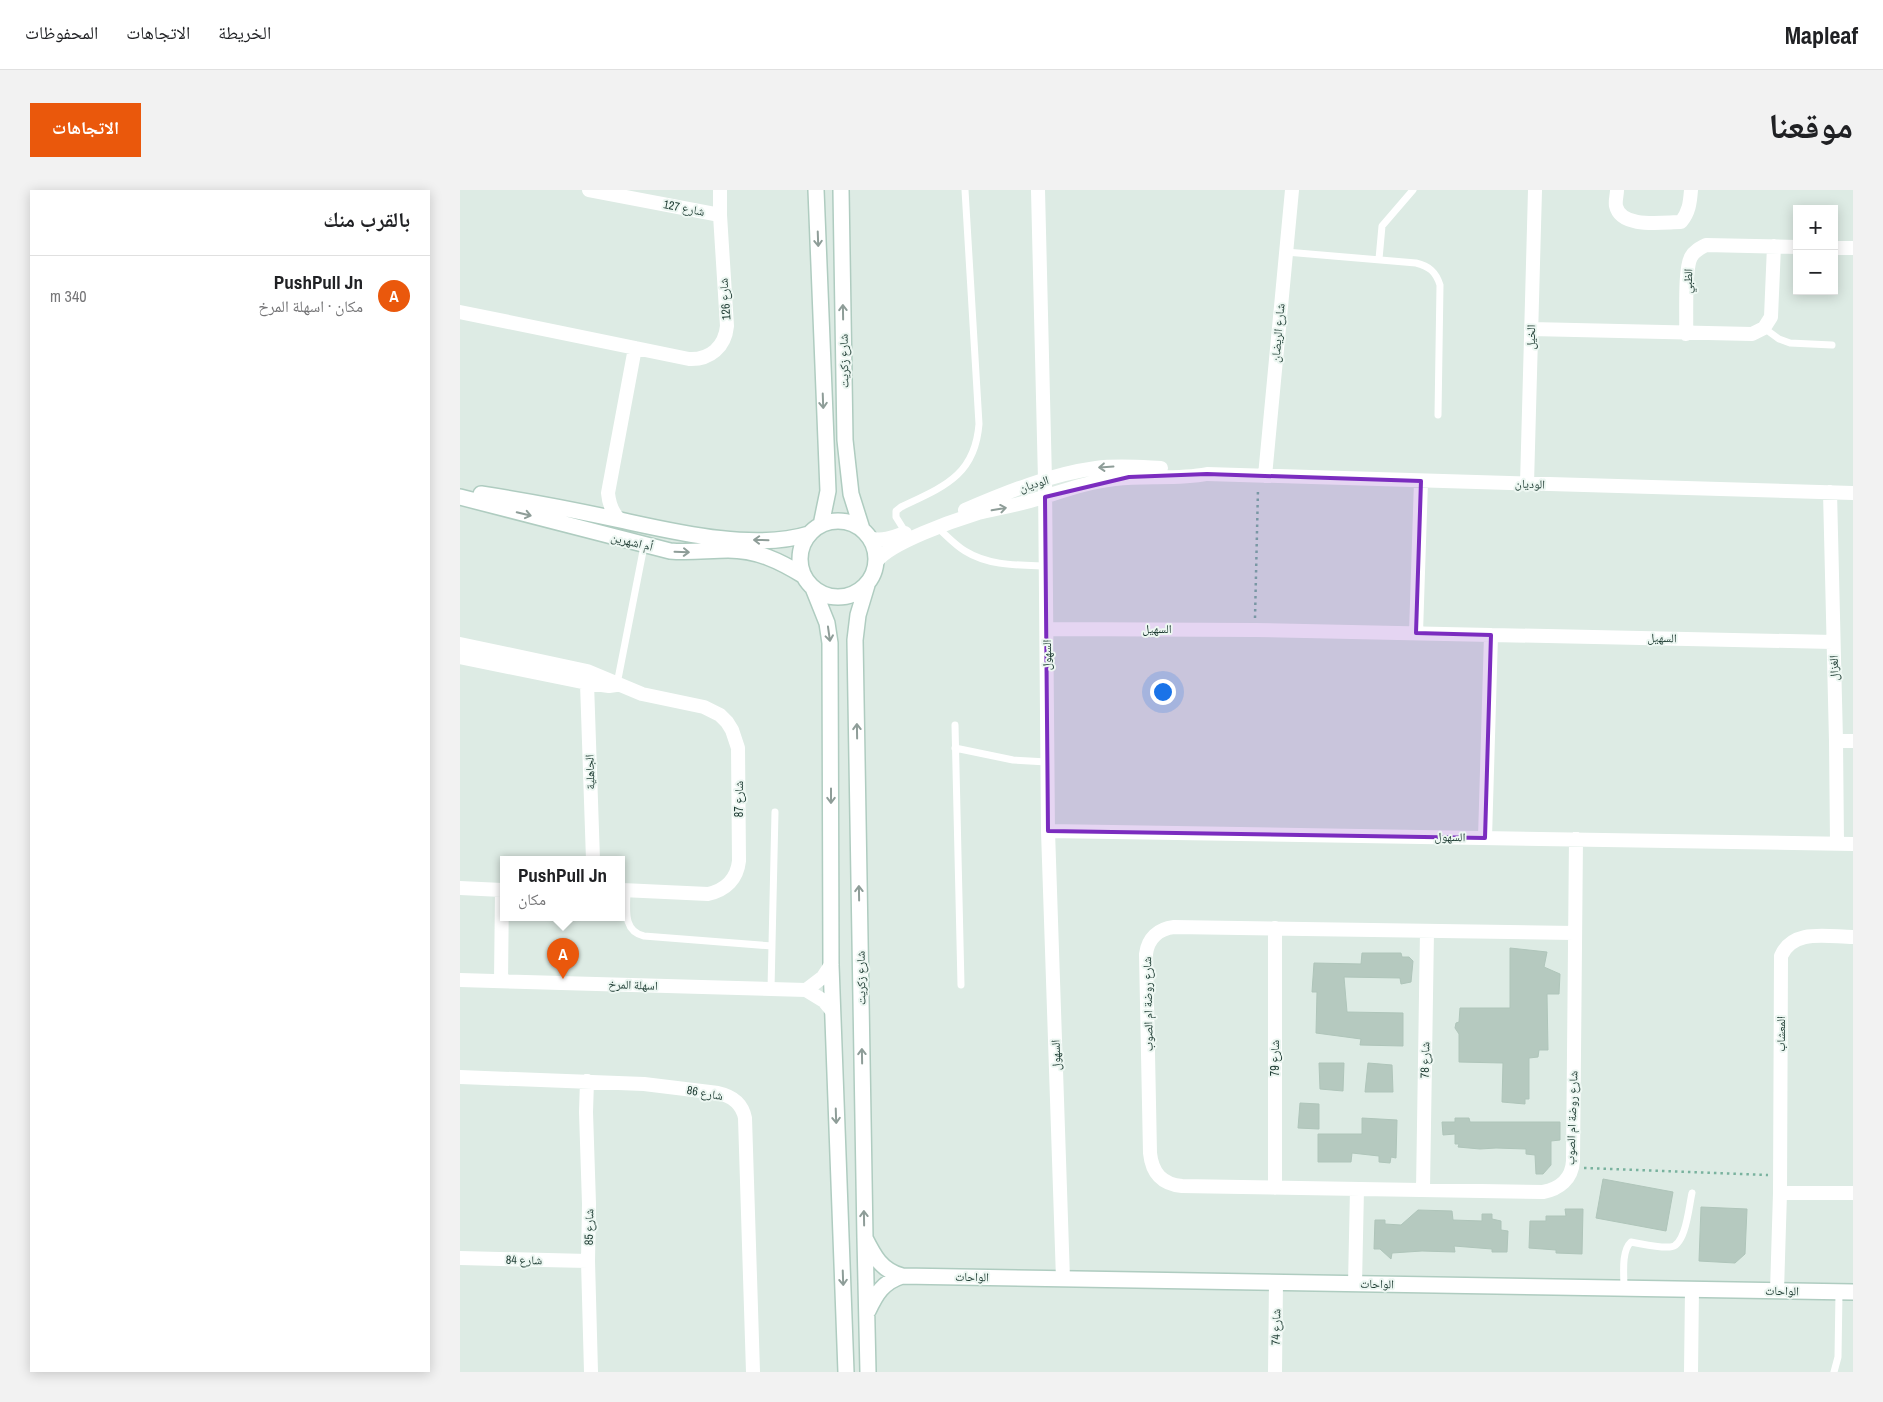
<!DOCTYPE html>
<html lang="ar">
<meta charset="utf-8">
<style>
:root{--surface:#fff;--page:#f2f2f2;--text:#202124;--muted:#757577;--line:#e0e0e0;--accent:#ea580c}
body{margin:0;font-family:"Archivo Narrow","Noto Naskh Arabic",sans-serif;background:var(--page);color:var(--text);direction:rtl}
.controls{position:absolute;right:15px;top:15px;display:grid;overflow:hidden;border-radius:0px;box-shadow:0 2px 12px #0003}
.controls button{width:45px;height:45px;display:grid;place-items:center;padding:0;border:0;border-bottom:1px solid var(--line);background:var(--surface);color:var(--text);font:25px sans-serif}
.you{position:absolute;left:702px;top:501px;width:18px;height:18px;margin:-12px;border:4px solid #fff;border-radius:50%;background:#1a73e8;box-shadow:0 0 0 8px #1a73e833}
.badge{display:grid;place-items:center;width:32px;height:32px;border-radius:50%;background:var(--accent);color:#fff;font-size:16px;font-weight:700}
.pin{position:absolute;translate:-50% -41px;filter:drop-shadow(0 1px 2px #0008)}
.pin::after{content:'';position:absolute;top:26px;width:18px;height:15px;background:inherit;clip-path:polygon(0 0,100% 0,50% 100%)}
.popup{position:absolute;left:40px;top:666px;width:125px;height:65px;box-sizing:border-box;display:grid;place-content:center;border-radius:0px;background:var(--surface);filter:drop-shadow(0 1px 4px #0005);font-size:16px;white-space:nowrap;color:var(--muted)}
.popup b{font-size:19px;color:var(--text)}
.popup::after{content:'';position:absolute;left:50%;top:100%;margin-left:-10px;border:10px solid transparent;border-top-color:var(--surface)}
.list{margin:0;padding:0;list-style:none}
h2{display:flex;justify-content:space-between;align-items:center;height:65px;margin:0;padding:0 20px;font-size:21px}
h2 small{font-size:16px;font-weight:400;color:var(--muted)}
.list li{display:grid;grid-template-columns:32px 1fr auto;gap:15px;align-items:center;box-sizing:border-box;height:80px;padding:0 20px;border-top:1px solid var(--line)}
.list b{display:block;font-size:19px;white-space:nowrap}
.list p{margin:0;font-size:16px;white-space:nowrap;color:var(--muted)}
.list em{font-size:16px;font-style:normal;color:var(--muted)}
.map{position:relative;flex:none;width:1393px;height:1182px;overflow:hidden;direction:ltr;border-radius:0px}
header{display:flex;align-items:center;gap:30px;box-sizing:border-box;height:70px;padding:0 25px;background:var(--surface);border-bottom:1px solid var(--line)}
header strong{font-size:24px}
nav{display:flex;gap:28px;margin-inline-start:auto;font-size:18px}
.intro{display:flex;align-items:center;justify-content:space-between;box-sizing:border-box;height:120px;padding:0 30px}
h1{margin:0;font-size:35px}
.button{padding:12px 22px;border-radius:0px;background:var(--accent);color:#fff;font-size:18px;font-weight:700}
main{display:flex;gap:30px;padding:0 30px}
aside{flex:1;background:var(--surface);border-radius:0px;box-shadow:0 2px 12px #0003}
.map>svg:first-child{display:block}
.building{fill:#b5c9bf;stroke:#afc5ba}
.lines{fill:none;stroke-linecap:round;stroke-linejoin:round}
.secondary-casing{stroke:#afccc0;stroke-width:18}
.path{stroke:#79b29e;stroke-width:2.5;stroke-dasharray:2.5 4;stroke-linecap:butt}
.lane{stroke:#fff;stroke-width:7}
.street{stroke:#fff;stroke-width:14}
.secondary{stroke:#fff;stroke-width:15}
.oneway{stroke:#8e9d98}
.marked{fill:#7b2cbf;fill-opacity:0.2;stroke:#7b2cbf;stroke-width:4;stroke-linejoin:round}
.labels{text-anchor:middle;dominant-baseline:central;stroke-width:4;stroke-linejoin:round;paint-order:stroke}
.street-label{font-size:12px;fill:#1d3b32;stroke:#edf7f2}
</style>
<header>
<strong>Mapleaf</strong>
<nav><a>الخريطة</a><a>الاتجاهات</a><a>المحفوظات</a></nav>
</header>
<div class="intro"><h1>موقعنا</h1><a class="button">الاتجاهات</a></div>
<main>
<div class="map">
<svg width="1393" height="1182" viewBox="0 0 1393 1182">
<rect width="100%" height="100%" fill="#ddebe4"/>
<path class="building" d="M 1050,758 L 1087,762 L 1084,777 L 1100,784 L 1099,804 L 1087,804 L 1088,860 L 1079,860 L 1078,867 L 1069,868 L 1069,909 L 1065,909 L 1065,914 L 1042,912 L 1043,873 L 999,872 L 999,844 L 995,838 L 996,833 L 999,832 L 1000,818 L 1050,818 Z
M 902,763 L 941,763 L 942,767 L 949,767 L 953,771 L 951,792 L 941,794 L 940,788 L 884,787 L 887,822 L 943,823 L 943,856 L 900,855 L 901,849 L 856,843 L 857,802 L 852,802 L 854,773 L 901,774 Z
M 859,873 L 884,873 L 883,901 L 860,899 Z
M 908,873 L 932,875 L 933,902 L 905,902 Z
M 840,913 L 859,914 L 859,939 L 838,938 Z
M 902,928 L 937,930 L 936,968 L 931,967 L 930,973 L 919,972 L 919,966 L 892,963 L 891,972 L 858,972 L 858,944 L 902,944 Z
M 995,928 L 1009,928 L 1010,932 L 1100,932 L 1100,950 L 1091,951 L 1091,975 L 1083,984 L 1076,984 L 1075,965 L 1066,964 L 1066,959 L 1036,958 L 1020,959 L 998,957 L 999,954 L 995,954 L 995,944 L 983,945 L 982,932 L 995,932 Z
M 1143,989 L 1213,1002 L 1206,1041 L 1136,1028 Z
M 1241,1017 L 1287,1019 L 1285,1064 L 1275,1073 L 1239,1071 Z
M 1105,1019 L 1123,1019 L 1122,1064 L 1096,1063 L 1096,1060 L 1069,1058 L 1070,1031 L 1086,1031 L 1086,1026 L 1106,1026 Z
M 958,1020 L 992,1021 L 993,1030 L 1022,1031 L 1022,1024 L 1032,1024 L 1032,1029 L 1041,1031 L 1041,1040 L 1048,1041 L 1047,1062 L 1032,1062 L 1032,1059 L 994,1056 L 995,1062 L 962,1061 L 932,1063 L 931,1069 L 920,1059 L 914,1059 L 915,1030 L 925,1030 L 925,1034 L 941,1035 Z"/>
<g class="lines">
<g class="secondary-casing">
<path id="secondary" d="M 356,0 L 368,301 L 361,335
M 381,0 L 385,250 L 391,304 L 402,339
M 21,304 C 67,311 114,320 160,330 C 215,342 294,361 349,344
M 0,307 L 210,361 C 230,363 249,360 268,360 C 297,360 320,371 344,386
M340 369a38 38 0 1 1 76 0a38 38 0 1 1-76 0Z
M 407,395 L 398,425 L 395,450 L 405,1048 L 408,1182
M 353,398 L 367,433 L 370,453 L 371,775 L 386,1182
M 405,1048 C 414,1066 421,1080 442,1086 L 1393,1102
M 408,1121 C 416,1104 423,1092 442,1086"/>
</g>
<path class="path" d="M 795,428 L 798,299
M 1124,978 L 1308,985"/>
<path class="lane" d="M 826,62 L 956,73 C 969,76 976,82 980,95 L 978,225
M 919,69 L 922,36 L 953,0
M 1304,138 L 1319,149 L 1330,153 L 1372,155
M 478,338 C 487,346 495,355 505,361 C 529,376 558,375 586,376
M 446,343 L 436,327 L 436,321 L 441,317 C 483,297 515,286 519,234 L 505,0
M 157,494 L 184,356
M 495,535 L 501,795
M 495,558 L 553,570 L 587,572
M 167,700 C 167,718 162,741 184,746 L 312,756
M 311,799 L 315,622
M 1164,1098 C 1164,1085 1161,1061 1171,1052 C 1183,1054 1198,1058 1210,1057 C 1226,1057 1229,1015 1232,1003
M 1374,1182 L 1378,1167 L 1379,1102"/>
<path class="street" d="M 129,0 L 260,25
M 578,0 L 585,290 L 588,641 L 603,1089
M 1157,0 C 1157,5 1155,11 1156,16 C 1161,39 1203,32 1221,32 C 1229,22 1230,13 1231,0
M 1374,58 L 1393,58
M 0,122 L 229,169 C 250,170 265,157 267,136 L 260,25 L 260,0
M 1071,139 L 1292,144 L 1304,138 L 1311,127 L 1314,56
M 1226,144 C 1227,127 1224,80 1231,67 C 1234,61 1240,58 1246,55 L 1337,57
M 805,286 L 832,0
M 1067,294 L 1075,0
M 1370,302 L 1376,551 L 1377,653
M 505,320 C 547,302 591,284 636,278 C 657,275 680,277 701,278
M 160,330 C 152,323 149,314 148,303 L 175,158
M 410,348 C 421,352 434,347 445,343
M 416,372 C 429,353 495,330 518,323 C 535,319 553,316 570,311 C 598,303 626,292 655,289 C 686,285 716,290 747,284 L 1393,303
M 587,439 L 795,440 L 1373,452
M 956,443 L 961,291
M 0,454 L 127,481 L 182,504 L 244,517 L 260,525 L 267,532 L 272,540 L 278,558 L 279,671 C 277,689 266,700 248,704 L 162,700
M 0,467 L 127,493 L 149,496 L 156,495
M 127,493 L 133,670
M 1376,551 L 1393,551
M 588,641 L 1393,654
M 1025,648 L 1031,445
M 0,698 L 42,700
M 815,738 L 815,998
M 1115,743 L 714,737 C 698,739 688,748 686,764 L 690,963 C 692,983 702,994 722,996 L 1083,1002 C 1099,999 1112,989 1113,971 L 1116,649
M 0,790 L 346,800 L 364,811 L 373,822
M 41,791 L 42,700 L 44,700
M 346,800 L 363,787 L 371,775
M 0,887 L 184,894 L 258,903 C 272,906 282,913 285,928 L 293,1182
M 127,891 L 126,922 L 129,1014 L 128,1071 L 131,1182
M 963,1000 L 967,741
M 1320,1003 L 1393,1003
M 0,1068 L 128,1071
M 895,1094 L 897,999
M 1317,1101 L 1320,1003 L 1321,766 C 1333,738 1368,747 1393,747
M 815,1182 L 816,1092
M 1231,1182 L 1232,1099"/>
<use href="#secondary" class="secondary"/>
</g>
<defs><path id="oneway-shaft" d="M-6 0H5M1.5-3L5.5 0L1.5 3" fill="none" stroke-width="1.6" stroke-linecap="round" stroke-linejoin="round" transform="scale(1.25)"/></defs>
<g class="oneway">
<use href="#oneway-shaft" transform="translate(358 49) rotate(88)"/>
<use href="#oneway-shaft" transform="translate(383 122) rotate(-91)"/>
<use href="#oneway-shaft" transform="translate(363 211) rotate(88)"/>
<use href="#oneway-shaft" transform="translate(646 277) rotate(176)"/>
<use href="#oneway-shaft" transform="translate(539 319) rotate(-10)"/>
<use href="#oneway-shaft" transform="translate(64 324) rotate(14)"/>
<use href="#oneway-shaft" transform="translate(301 350) rotate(-179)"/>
<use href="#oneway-shaft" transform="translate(222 362) rotate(2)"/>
<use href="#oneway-shaft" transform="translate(369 444) rotate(82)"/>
<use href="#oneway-shaft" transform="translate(397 541) rotate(-91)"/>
<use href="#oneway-shaft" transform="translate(371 606) rotate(90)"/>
<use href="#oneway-shaft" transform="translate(399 703) rotate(-91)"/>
<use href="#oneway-shaft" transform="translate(402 866) rotate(-91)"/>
<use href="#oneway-shaft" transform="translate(376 926) rotate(88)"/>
<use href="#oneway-shaft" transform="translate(404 1028) rotate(-91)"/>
<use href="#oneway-shaft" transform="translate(383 1088) rotate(88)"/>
</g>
<path class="marked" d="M 747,284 L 961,291 L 956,443 L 1031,445 L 1025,648 L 588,641 L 585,307 L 669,287 Z"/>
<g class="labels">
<g class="street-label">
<text transform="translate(224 18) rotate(11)">شارع 127</text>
<text transform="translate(1228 91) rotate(-88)">الظبي</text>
<text transform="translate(265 109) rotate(-94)">شارع 126</text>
<text transform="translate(818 143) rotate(-85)">شارع الريضان</text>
<text transform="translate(1071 147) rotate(-89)">الخيل</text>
<text transform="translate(384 171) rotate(-91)">شارع زكريت</text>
<text transform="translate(574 294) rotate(-17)">الوديان</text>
<text transform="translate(1070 294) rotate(2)">الوديان</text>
<text transform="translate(172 352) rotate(14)">أم اشهرين</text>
<text x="697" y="439">السهيل</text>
<text transform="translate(1202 448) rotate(1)">السهيل</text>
<text transform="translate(587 465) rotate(-90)">السهول</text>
<text transform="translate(1374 478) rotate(-92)">الغزال</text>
<text transform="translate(130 582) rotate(-92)">الجاهلية</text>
<text transform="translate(279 609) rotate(-90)">شارع 87</text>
<text transform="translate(990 647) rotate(1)">السهول</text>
<text transform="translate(401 788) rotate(-91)">شارع زكريت</text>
<text transform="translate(173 795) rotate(2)">اسهلة المرخ</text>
<text transform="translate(688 814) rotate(-91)">شارع روضة ام الصوب</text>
<text transform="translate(1321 844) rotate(-90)">المعشاب</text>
<text transform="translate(596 865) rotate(-92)">السهول</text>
<text transform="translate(815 868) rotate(-90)">شارع 79</text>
<text transform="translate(965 870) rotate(-89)">شارع 78</text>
<text transform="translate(245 903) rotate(10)">شارع 86</text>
<text transform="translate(1112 928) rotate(-88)">شارع روضة ام الصوب</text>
<text transform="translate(129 1037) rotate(-89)">شارع 85</text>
<text transform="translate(64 1070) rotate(1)">شارع 84</text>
<text transform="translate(512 1087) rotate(1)">الواحات</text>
<text transform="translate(917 1094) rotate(1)">الواحات</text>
<text transform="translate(1322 1101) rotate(1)">الواحات</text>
<text transform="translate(816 1137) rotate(-89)">شارع 74</text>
</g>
</g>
</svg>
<div class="controls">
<button>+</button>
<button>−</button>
</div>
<div class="you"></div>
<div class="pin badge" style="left:103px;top:789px">A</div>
<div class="popup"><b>PushPull Jn</b>مكان</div>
</div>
<aside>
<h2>بالقرب منك<small></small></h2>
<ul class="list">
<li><span class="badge">A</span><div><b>PushPull Jn</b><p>مكان · اسهلة المرخ</p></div><em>340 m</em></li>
</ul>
</aside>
</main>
